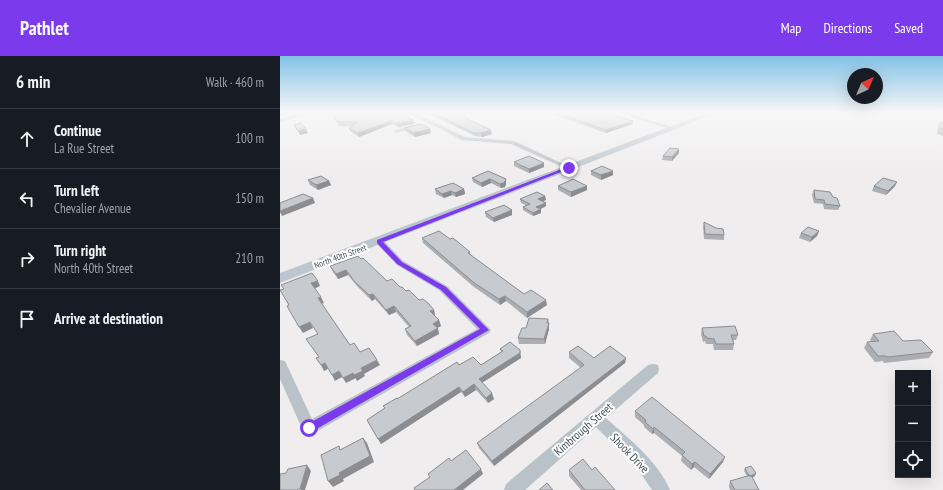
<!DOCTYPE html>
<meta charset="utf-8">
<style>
:root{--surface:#171b24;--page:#20242c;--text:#f1f3f6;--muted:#9ea1a6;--line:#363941;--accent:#7c3aed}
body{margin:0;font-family:"PT Sans Narrow",sans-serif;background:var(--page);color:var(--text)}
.controls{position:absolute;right:12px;bottom:12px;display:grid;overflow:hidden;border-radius:0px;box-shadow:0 4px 16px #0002}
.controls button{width:36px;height:36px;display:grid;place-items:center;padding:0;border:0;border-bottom:1px solid var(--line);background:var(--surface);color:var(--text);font:20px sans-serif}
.compass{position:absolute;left:567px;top:12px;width:36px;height:36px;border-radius:50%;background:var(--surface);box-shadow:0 4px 16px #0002;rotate:44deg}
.stop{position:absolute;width:12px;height:12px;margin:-9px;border:3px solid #7c3aed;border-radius:50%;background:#fff}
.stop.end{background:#7c3aed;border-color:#fff;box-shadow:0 1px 4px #0008}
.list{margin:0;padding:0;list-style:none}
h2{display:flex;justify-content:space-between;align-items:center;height:52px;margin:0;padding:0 16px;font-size:17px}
h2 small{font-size:13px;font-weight:400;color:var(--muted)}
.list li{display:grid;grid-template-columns:26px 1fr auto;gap:12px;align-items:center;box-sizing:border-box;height:60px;padding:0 16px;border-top:1px solid var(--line)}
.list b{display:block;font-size:15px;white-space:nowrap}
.list p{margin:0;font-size:13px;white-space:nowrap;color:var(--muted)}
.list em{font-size:13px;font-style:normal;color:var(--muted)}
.icon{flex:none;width:22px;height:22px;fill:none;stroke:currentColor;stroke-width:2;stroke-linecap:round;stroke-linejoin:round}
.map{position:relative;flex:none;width:663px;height:434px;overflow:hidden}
header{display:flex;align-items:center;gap:24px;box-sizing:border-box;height:56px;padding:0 20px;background:var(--accent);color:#fff}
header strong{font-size:19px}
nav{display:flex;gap:22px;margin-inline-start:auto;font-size:14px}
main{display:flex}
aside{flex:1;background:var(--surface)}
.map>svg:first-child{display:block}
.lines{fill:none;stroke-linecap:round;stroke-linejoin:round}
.street{fill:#b9c2c8;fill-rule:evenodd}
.secondary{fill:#bbc6cf;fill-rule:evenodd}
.wall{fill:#abaeb2}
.shaded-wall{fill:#8b8d91}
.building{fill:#c7cacf;stroke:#8b8d91}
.route{fill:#7c3aed}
.labels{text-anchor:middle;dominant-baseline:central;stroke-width:4;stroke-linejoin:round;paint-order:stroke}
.far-street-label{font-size:9px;fill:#465158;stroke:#fff}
.near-street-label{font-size:12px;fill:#465158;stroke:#fff}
</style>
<header>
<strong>Pathlet</strong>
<nav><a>Map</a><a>Directions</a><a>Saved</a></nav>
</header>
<main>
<aside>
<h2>6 min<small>Walk · 460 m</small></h2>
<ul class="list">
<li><svg class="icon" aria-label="ahead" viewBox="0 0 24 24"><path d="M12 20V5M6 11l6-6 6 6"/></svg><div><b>Continue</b><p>La Rue Street</p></div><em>100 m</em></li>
<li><svg class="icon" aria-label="left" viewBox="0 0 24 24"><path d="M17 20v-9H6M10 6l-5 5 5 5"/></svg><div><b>Turn left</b><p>Chevalier Avenue</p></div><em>150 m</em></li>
<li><svg class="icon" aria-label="right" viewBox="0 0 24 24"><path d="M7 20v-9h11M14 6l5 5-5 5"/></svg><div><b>Turn right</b><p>North 40th Street</p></div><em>210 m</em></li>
<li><svg class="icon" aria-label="arrive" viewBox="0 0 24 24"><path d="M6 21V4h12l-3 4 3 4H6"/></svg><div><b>Arrive at destination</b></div></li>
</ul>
</aside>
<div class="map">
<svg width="663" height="434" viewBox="0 0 663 434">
<rect width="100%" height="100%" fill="#efeded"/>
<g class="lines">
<path class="street" d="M 22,57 L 31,57 L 0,66 L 0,62 Z
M 128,57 L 135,57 L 185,81 L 234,85 L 292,112 L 287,113 L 231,88 L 182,84 Z
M 339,57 L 347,57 L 395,72 L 390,73 Z
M 136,68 L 139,70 L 138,71 L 116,77 L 113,75 Z
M 99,182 L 102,183 L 123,205 L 167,230 L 211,274 L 209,277 L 34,377 L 29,379 L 24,377 L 0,323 L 0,304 L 5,305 L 32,363 L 197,273 L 159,234 L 117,209 L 94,185 Z
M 373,308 L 378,309 L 379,313 L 378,317 L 326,362 C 349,383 378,405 390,434 L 372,434 L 357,412 L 316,371 L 245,434 L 224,434 L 226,428 L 368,309 Z"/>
<path class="secondary" d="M 426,57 L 437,57 L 0,227 L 0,217 Z"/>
</g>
<path class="wall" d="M 52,57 L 86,57 L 123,58 L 133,64 L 134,68 L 118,71 L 112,68 L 79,81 L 70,75 L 69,72 L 72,70 L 59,70 Z
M 147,57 L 175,57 L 212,78 L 202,81 L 195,80 Z
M 269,57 L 331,57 L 336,60 L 353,65 L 353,68 L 326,77 Z
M 660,66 L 663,66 L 663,80 L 657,78 L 658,71 Z
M 124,72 L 151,77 L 135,81 L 125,75 Z
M 399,93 L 399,97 L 392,105 L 382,104 L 383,100 Z
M 234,106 L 264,107 L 264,111 L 249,117 L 234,110 Z
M 311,115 L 333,119 L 321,124 L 311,119 Z
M 192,122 L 226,123 L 226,128 L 225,131 L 221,132 L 211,127 L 202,131 L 193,126 Z
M 28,124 L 49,125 L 51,129 L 38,134 L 30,129 Z
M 278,130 L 307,130 L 307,134 L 291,141 L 278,134 Z
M 594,130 L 615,130 L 606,139 L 592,135 Z
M 155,133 L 184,133 L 185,138 L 176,141 L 172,139 L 164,142 L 156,138 Z
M 534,134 L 553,141 L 560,150 L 558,154 L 544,153 L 543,148 L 534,147 L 532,139 Z
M 265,140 L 266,144 L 263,145 L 266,147 L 266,150 L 260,153 L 261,157 L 253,160 L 243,154 L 243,151 L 246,149 L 241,147 L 240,143 Z
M 232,154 L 232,159 L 214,166 L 206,161 L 205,156 Z
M 424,166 L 444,179 L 444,184 L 424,183 L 423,171 Z
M 539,175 L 537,180 L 530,186 L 519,182 L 521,177 Z
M 142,182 L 170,183 L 190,196 L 191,200 L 244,238 L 267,249 L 247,262 L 226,245 L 220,249 L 194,231 L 143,187 Z
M 81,203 L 107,225 L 120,231 L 154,254 L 155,259 L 154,260 L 159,264 L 161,270 L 157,272 L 159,278 L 137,290 L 127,279 L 125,273 L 129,271 L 116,256 L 109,259 L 95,243 L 92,245 L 77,230 L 68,219 L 58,223 L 53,216 L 50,210 Z
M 268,263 L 269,273 L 265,288 L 239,288 L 238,282 L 246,272 Z
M 422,272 L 458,279 L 456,284 L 453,284 L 454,288 L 453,294 L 434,294 L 433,288 L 426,288 L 425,285 L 423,286 L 421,278 Z
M 593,278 L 623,285 L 653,296 L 649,302 L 604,307 L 603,305 L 595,306 L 584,292 L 587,286 L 592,286 L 590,284 Z
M 220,293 L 241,299 L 241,302 L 202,327 L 214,343 L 208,347 L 196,334 L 185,341 L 181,336 L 101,388 L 87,364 L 117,343 L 179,309 L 201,309 L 221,296 Z
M 289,296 L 314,302 L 346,302 L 345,307 L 214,410 L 199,392 L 197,387 L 301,312 L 289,302 Z
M 355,355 L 443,406 L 429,423 L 414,411 L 411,414 L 401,405 L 402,400 L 374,377 L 372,378 L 364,371 L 364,369 L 355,361 Z
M 465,412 L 475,420 L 472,422 L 479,434 L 450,434 L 449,430 L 450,425 L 467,420 L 464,415 Z
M 289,414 L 335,434 L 301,434 L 289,420 Z"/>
<path class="shaded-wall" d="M 0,57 L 11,57 L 8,57 L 9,58 L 0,60 Z
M 133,64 L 134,68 L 118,71 L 117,68 Z
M 111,65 L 112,68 L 79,81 L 78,77 Z
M 353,65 L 353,68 L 326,77 L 326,74 Z
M 26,73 L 28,77 L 20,79 L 18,75 Z
M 150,73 L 151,77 L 135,81 L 134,77 Z
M 211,74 L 212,78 L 202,81 L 201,77 Z
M 399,93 L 399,97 L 392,105 L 392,101 Z
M 264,107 L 264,111 L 249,117 L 249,113 Z
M 333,115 L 333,119 L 321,124 L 321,119 Z
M 210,123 L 211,127 L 202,131 L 201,127 Z
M 226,123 L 226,128 L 225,131 L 221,132 L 220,128 Z
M 49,125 L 51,129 L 38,134 L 36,129 Z
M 617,126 L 615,130 L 606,139 L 608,135 Z
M 307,130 L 307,134 L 291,141 L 291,136 Z
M 184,133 L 185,138 L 176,141 L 175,137 Z
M 171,135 L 172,139 L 164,142 L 162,138 Z
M 265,140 L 266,144 L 259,147 L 258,143 Z
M 33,142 L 35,147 L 2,160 L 0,156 L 0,155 Z
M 266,147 L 266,150 L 257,155 L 256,151 Z
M 261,153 L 261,157 L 253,160 L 253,157 Z
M 232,154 L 232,159 L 214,166 L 213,162 Z
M 539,175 L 537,180 L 530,186 L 532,181 Z
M 66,214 L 68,219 L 58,223 L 56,218 Z
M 38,225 L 40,230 L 34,233 L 31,227 Z
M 93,238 L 95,243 L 92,245 L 89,239 Z
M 225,240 L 226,245 L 220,249 L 219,243 Z
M 41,241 L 44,247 L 41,248 L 38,242 Z
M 266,244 L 267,249 L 247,262 L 247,256 Z
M 114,250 L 116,256 L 109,259 L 106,254 Z
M 154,254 L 155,259 L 152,261 L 150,255 Z
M 268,263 L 269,273 L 265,288 L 264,283 Z
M 159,264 L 161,270 L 155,273 L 153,268 Z
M 30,266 L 33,272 L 23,277 L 19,271 Z
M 158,272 L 159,278 L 137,290 L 135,285 Z
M 240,294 L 241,302 L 200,328 L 199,323 Z
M 346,302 L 345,307 L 214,410 L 212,405 Z
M 97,304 L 100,309 L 84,318 L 85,320 L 77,325 L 74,319 L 81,312 Z
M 45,307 L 48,313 L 44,315 L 41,309 Z
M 59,315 L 62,321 L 55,325 L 52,319 Z
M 73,317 L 76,322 L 66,327 L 63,322 Z
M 194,328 L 196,334 L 185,341 L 183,336 Z
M 179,331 L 181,336 L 101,388 L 98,383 Z
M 212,337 L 214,343 L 208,347 L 206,342 Z
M 374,371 L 374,377 L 372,378 L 373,373 Z
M 83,382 L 87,387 L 94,406 L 63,423 L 64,425 L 53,431 L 48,425 L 59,417 Z
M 445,401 L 443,406 L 429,423 L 430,418 Z
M 415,406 L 414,411 L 411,414 L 412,408 Z
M 27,409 L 31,415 L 25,434 L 21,434 L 20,433 Z
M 201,413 L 203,418 L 183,434 L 174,434 Z
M 476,417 L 475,420 L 469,423 L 470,420 Z"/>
<path class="building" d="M 53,57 L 120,57 L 133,64 L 117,68 L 111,65 L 78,77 L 69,72 L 77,66 L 58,66 Z
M 153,57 L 175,57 L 211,74 L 201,77 L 194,77 Z
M 278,57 L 331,57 L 336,58 L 333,59 L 353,65 L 326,74 Z
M 660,66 L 663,66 L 663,73 L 660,73 Z
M 21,67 L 26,73 L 18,75 L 14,69 Z
M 141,68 L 150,73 L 134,77 L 124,72 Z
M 390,92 L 399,93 L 392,101 L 383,100 Z
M 249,100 L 264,107 L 249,113 L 234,106 Z
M 322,110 L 333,115 L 321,119 L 311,115 Z
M 208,115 L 226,123 L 224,127 L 220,128 L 210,123 L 201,127 L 192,122 Z
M 41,120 L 49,125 L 36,129 L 28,124 Z
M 603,122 L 617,126 L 608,135 L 594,130 Z
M 293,123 L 307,130 L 291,136 L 278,130 Z
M 173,127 L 184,133 L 175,137 L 171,135 L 162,138 L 155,133 Z
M 534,134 L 550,136 L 553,141 L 557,142 L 560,150 L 545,148 L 544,144 L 535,143 Z
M 257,136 L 265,140 L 258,143 L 266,147 L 256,151 L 261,153 L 253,157 L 243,151 L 250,148 L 240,143 Z
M 23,138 L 33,142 L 0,155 L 0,147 Z
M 224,149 L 232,154 L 213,162 L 205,156 Z
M 424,166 L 436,172 L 443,173 L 444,179 L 425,178 Z
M 528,171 L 539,175 L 532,181 L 521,177 Z
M 159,175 L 170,183 L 173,182 L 190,196 L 188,197 L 244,238 L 251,234 L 266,244 L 247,256 L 225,240 L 219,243 L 193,226 L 142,182 Z
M 78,200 L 81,203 L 83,202 L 107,225 L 112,223 L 120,231 L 122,231 L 126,235 L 129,234 L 139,244 L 143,243 L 149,248 L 154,254 L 150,255 L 159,264 L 153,268 L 158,272 L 135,285 L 125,273 L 131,270 L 114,250 L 106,254 L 93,238 L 89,239 L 74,225 L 66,214 L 56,218 L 50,210 Z
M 32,217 L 38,225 L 31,227 L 41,241 L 38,242 L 70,289 L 74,287 L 80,296 L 89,292 L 97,304 L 81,312 L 83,315 L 74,319 L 73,317 L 63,322 L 59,315 L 52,319 L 45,307 L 41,309 L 36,302 L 39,301 L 26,283 L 38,278 L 30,266 L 19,271 L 7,250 L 9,249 L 0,234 L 4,233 L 1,229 Z
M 249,262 L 268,263 L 267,267 L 269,267 L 264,283 L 238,282 L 242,272 L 246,272 Z
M 455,270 L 458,279 L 451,279 L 454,288 L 436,288 L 434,283 L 427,282 L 426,280 L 424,280 L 422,272 Z
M 614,275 L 623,285 L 641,284 L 653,296 L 608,301 L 606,300 L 598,300 L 587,286 L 599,285 L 593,278 Z
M 230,286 L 240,294 L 240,297 L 199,323 L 212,337 L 206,342 L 194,328 L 183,336 L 179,331 L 98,383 L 87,364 L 105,352 L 103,350 L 117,342 L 117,343 L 177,306 L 179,309 L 193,301 L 201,309 L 223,295 L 220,293 Z
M 298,290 L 314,302 L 330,290 L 346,302 L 212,405 L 197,387 L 304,309 L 289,296 Z
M 372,341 L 445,401 L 430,418 L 415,406 L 412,408 L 402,399 L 405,396 L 374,371 L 373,373 L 365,366 L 366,364 L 355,355 Z
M 83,382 L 90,400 L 59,417 L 60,419 L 48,425 L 41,399 L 59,390 L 60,394 Z
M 186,394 L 201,413 L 174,434 L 135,434 L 134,432 L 150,421 L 148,418 L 169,402 L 171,405 Z
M 303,403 L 312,414 L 315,411 L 335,434 L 305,434 L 289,414 Z
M 27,409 L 20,433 L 18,433 L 17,434 L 0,434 L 0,418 L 6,417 L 8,413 Z
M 471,410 L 476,417 L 471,420 L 469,420 L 465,412 Z
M 471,419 L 479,434 L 455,434 L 450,425 Z
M 267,427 L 273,434 L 259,434 Z"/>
<linearGradient id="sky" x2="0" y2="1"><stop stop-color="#83c2e6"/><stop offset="0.48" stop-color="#f8f7f7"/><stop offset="1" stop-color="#f8f7f7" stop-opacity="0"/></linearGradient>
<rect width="663" height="118" fill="url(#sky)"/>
<path class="route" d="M 287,111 L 291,112 L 103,186 L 122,206 L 166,231 L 209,274 L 33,375 L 29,377 L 26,375 L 25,372 L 26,369 L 200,273 L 161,234 L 117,208 L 97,187 L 97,184 Z"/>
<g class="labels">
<g class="far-street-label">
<text transform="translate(60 200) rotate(-20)">North 40th Street</text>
</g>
<g class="near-street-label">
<text transform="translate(303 373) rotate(-41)">Kimbrough Street</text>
<text transform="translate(350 397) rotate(46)">Shook Drive</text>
</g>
</g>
</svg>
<div class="controls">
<button>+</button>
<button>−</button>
<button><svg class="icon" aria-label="locate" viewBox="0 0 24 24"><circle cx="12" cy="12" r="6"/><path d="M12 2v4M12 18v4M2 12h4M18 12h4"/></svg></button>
</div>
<svg class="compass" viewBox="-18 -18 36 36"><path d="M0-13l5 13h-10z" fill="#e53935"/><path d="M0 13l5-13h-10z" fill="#9ea1a6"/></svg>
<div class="stop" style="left:29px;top:372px"></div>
<div class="stop end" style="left:289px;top:112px"></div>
</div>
</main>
